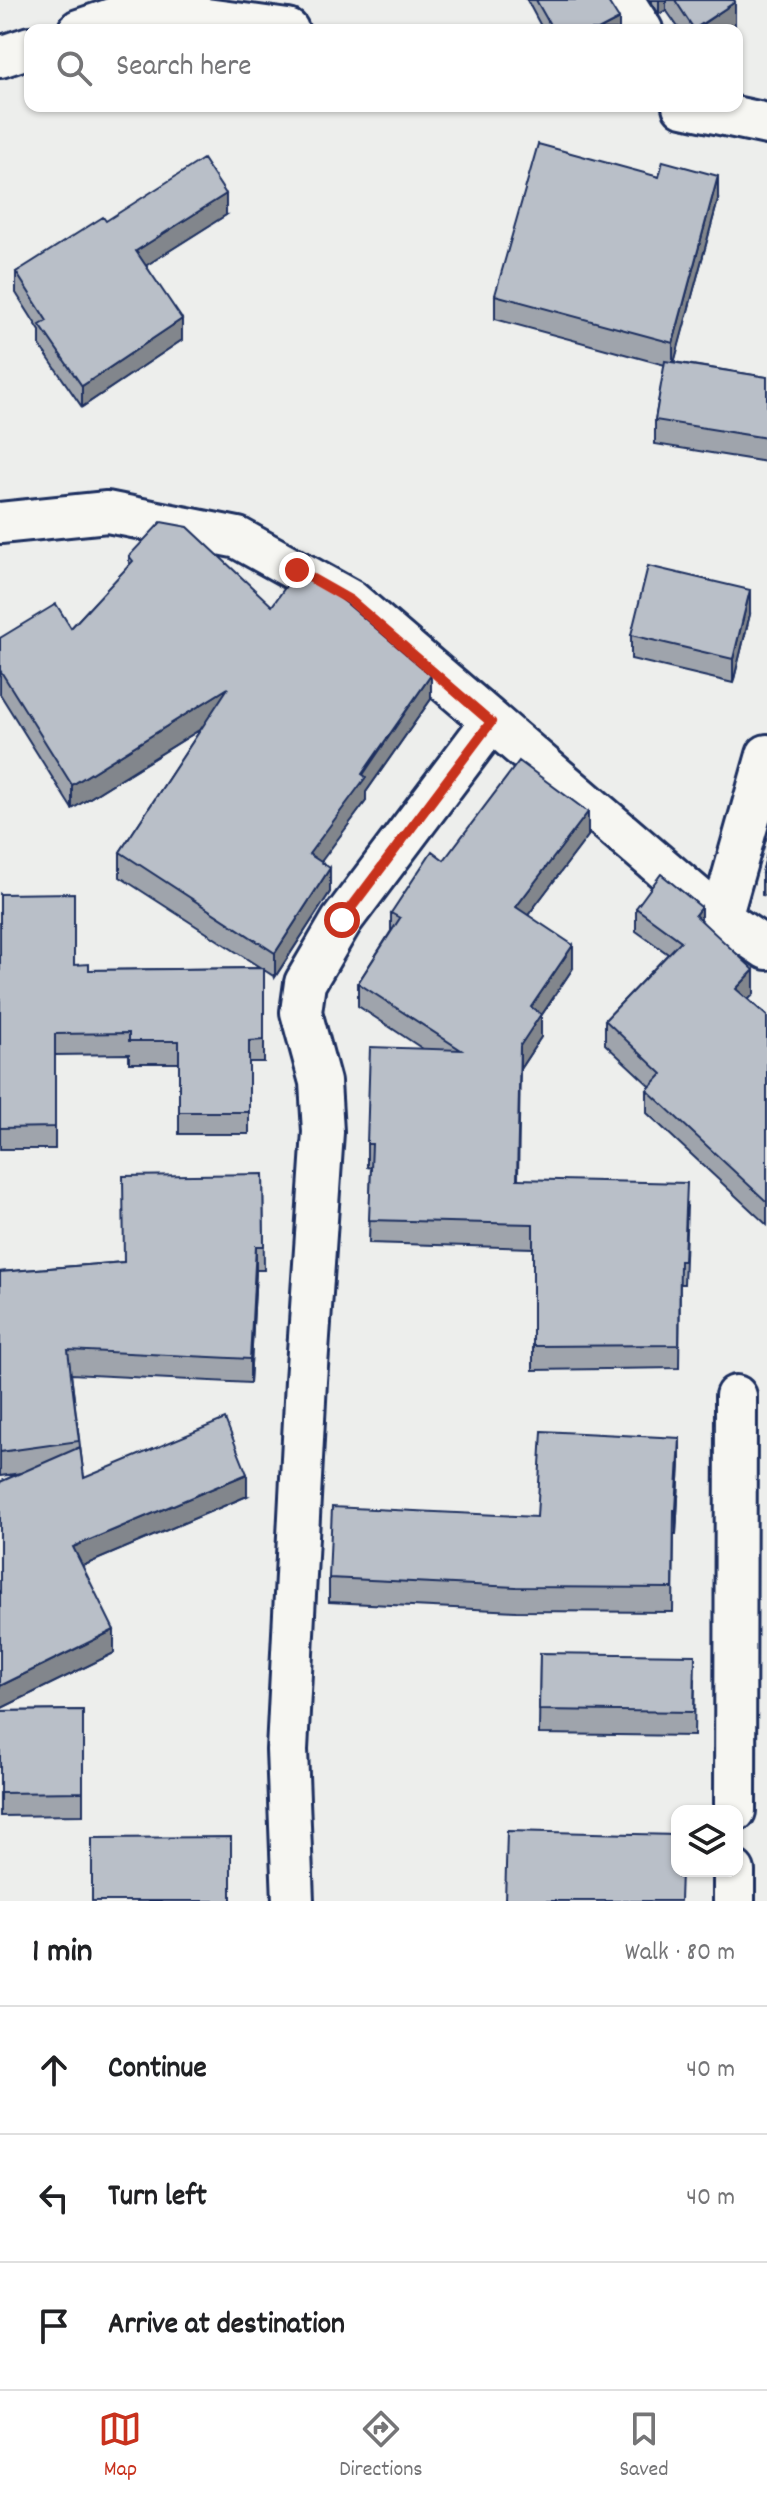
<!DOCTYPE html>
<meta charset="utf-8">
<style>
:root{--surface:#fff;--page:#f6f6f6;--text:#202124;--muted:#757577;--line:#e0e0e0;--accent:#c8321e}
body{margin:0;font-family:Dekko,sans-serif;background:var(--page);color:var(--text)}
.controls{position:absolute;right:24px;bottom:24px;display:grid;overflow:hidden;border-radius:16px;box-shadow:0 2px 6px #0004}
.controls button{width:72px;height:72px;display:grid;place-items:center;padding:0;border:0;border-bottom:2px solid var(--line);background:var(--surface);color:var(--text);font:40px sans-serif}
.stop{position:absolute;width:24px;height:24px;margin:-18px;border:6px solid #c8321e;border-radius:50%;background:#fff}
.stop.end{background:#c8321e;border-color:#fff;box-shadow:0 2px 8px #0008}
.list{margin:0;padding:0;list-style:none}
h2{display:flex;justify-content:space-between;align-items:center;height:104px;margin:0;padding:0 32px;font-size:34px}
h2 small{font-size:26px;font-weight:400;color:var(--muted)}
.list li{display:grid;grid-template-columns:52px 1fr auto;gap:24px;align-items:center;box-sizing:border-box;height:128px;padding:0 32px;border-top:2px solid var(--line)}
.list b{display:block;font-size:30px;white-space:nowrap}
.list em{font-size:26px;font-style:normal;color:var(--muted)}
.icon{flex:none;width:44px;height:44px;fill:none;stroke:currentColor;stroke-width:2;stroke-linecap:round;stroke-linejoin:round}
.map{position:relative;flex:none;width:767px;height:1901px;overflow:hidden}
.search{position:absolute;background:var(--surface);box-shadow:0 2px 6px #0004;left:24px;right:24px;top:24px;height:88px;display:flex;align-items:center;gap:20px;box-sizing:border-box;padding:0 28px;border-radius:16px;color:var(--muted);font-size:30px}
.sheet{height:488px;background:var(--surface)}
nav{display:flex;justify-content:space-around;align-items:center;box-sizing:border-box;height:112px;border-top:2px solid var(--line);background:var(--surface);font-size:22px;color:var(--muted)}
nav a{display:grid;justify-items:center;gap:4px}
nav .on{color:var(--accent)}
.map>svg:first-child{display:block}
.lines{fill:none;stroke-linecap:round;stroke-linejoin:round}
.street-casing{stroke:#1b2f5e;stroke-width:46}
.street{stroke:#f6f6f2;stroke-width:40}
.wall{fill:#9fa4ac;stroke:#1b2f5e;stroke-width:2}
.shaded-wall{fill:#82868c;stroke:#1b2f5e;stroke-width:2}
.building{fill:#b9bfc8;stroke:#1b2f5e;stroke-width:2}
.route{stroke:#c8321e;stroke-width:10}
</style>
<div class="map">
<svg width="767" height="1901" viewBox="0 0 767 1901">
<rect width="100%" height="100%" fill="#edeeec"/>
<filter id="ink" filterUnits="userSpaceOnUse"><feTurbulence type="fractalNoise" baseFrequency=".0125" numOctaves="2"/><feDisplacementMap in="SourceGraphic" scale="16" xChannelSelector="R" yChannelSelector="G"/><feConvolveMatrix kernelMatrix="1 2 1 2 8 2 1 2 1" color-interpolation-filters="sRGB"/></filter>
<g filter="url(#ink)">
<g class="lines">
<g class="street-casing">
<path id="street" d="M 623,0 L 642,30
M 79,30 L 138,10 L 288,30
M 0,57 L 30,47
M 683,106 L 767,124
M 0,523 L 107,512 L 238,538 L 350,600 L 721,918 L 767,949
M 721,918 L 767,755
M 735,1811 L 736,1396
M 293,1901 L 287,1750 L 306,1381 L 323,1132 L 320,1082 L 301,1012 L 305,983 L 342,920 L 491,722
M 734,1901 L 734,1871"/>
</g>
<use href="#street" class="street"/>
</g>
<path class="wall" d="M 527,0 L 607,0 L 619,30 L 543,30 Z
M 650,0 L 734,0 L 735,25 L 727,30 L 680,30 L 666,10 L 659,14 Z
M 718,200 L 674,362 L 767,377 L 767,462 L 655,444 L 655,420 L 665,365 L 495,319 L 495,295 Z
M 226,215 L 146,265 L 182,340 L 82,407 L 40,346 L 40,331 L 16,293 L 16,272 L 106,221 Z
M 129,556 L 272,606 L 431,699 L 366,792 L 366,801 L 320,862 L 330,892 L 275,977 L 264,970 L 264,1062 L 249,1062 L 249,1134 L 179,1134 L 179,1063 L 129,1063 L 129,1054 L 55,1055 L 55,1149 L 0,1149 L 0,894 L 74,965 L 89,970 L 261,968 L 120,877 L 120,852 L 201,729 L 72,809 L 0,694 L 0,638 L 71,628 L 129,566 Z
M 750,614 L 733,683 L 631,659 L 631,635 Z
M 588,836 L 528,915 L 573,968 L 541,1016 L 541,1037 L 520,1069 L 518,1179 L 687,1206 L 684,1284 L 680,1284 L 679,1368 L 533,1370 L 533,1248 L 369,1243 L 371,1168 L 367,1167 L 367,1144 L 423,1049 L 358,1006 L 358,983 L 391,931 L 391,913 L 444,860 Z
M 767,854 L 767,896 L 762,895 L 762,873 Z
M 636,908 L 701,920 L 754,994 L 748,999 L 767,1016 L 767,1225 L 647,1113 L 647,1090 L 650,1086 L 605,1044 L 605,1020 L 668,954 L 636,931 Z
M 263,1174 L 264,1270 L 256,1270 L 250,1383 L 71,1374 L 84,1478 L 247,1496 L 82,1566 L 114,1653 L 0,1709 L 0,1482 L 21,1473 L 0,1476 L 0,1272 L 124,1262 Z
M 680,1462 L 676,1534 L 674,1534 L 673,1612 L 516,1611 L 329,1602 L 329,1578 L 537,1517 Z
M 540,1653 L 695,1679 L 694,1736 L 539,1734 Z
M 83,1710 L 83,1815 L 0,1816 L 0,1711 Z"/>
<path class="shaded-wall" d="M 659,0 L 666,0 L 666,10 L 659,14 Z
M 735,2 L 735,25 L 727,30 L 694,30 Z
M 619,19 L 619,30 L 598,30 Z
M 718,176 L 718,200 L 673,367 L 673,343 Z
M 226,194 L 226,215 L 136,272 L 136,251 Z
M 182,319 L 182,340 L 82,407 L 82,386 Z
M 750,590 L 750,614 L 733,683 L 733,659 Z
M 431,675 L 431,699 L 366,792 L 366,801 L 309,878 L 309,854 Z
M 228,688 L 228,712 L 72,809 L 72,785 Z
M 588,812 L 588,836 L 516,931 L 516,907 Z
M 330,868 L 330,892 L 275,977 L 275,953 Z
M 701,907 L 701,931 L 695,915 Z
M 573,945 L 573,968 L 541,1016 L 541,1037 L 520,1069 L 520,1046 L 531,1007 Z
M 754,970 L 754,994 L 736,1012 L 736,989 Z
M 256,1246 L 256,1270 L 250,1383 L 250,1359 Z
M 680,1438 L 680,1462 L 676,1534 L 676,1510 Z
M 247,1474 L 247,1496 L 73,1570 L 73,1547 Z
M 114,1630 L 114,1653 L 0,1709 L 0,1686 Z"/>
<path class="building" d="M 536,0 L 607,0 L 619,19 L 598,30 L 553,30 Z
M 675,0 L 734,0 L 735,2 L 694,29 Z
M 538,144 L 659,177 L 663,161 L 718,176 L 673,343 L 495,295 Z
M 203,159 L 226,194 L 136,251 L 182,319 L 82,386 L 40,325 L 47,321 L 16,272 L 103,217 L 106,221 Z
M 665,361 L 767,377 L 767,438 L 655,420 Z
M 161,522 L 188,527 L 272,606 L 296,572 L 337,595 L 431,675 L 362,774 L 366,777 L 309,854 L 330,868 L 275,953 L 120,852 L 228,688 L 72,785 L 0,670 L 0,638 L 56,604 L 71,628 L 133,561 L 129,556 Z
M 648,566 L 750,590 L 733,659 L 631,635 Z
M 519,761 L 588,812 L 516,907 L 573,945 L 531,1007 L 541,1014 L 520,1046 L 517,1179 L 687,1183 L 684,1261 L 680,1261 L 679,1345 L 533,1346 L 533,1224 L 369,1220 L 372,1144 L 367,1144 L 370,1047 L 461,1050 L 358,983 L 400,918 L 391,913 L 432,851 L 444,860 Z
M 767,854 L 767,874 L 762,873 Z
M 661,874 L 701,907 L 695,915 L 754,970 L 736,989 L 767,1016 L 767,1202 L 647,1090 L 662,1074 L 605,1020 L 681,941 L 636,908 Z
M 74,893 L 74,965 L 89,964 L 89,970 L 264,968 L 264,1040 L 249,1041 L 249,1112 L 179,1112 L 179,1041 L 129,1041 L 129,1033 L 55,1034 L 55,1127 L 0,1128 L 0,894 Z
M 263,1174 L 264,1246 L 256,1246 L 250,1359 L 68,1350 L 79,1441 L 0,1452 L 0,1272 L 124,1262 L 123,1176 Z
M 225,1419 L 247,1474 L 73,1547 L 114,1630 L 0,1686 L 0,1482 L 80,1447 L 84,1478 Z
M 542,1431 L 680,1438 L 676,1510 L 674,1510 L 673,1588 L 516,1587 L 329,1578 L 332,1507 L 537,1517 Z
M 540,1653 L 695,1655 L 694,1712 L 539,1710 Z
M 83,1710 L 83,1792 L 0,1793 L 0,1711 Z
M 507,1831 L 677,1835 L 677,1871 L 681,1871 L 680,1901 L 505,1901 Z
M 231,1837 L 231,1901 L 92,1901 L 92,1838 Z"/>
</g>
<g class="lines" filter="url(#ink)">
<path class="route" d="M 297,570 L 350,600 L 491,722 L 342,920"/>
</g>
</svg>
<div class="controls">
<button><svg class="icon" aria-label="layers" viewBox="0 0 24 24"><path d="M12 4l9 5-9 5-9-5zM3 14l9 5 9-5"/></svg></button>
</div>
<div class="stop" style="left:342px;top:920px"></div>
<div class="stop end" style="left:297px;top:570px"></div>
<div class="search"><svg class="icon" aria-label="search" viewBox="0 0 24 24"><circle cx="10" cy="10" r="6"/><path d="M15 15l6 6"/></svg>Search here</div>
</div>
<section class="sheet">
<h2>1 min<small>Walk · 80 m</small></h2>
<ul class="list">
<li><svg class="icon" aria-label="ahead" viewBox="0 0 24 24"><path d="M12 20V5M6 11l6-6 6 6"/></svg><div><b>Continue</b></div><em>40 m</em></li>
<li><svg class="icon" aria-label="left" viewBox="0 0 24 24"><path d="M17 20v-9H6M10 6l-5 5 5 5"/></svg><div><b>Turn left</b></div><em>40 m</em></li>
<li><svg class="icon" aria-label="arrive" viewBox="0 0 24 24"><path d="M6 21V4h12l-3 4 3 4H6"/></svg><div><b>Arrive at destination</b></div></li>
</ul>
</section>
<nav>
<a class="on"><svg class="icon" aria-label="map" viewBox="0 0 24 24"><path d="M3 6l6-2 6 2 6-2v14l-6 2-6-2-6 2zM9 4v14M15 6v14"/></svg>Map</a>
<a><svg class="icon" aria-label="directions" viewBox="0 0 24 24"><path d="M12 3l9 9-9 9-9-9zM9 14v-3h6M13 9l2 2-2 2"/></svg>Directions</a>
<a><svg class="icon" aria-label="saved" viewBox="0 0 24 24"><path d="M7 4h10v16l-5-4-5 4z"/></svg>Saved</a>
</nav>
